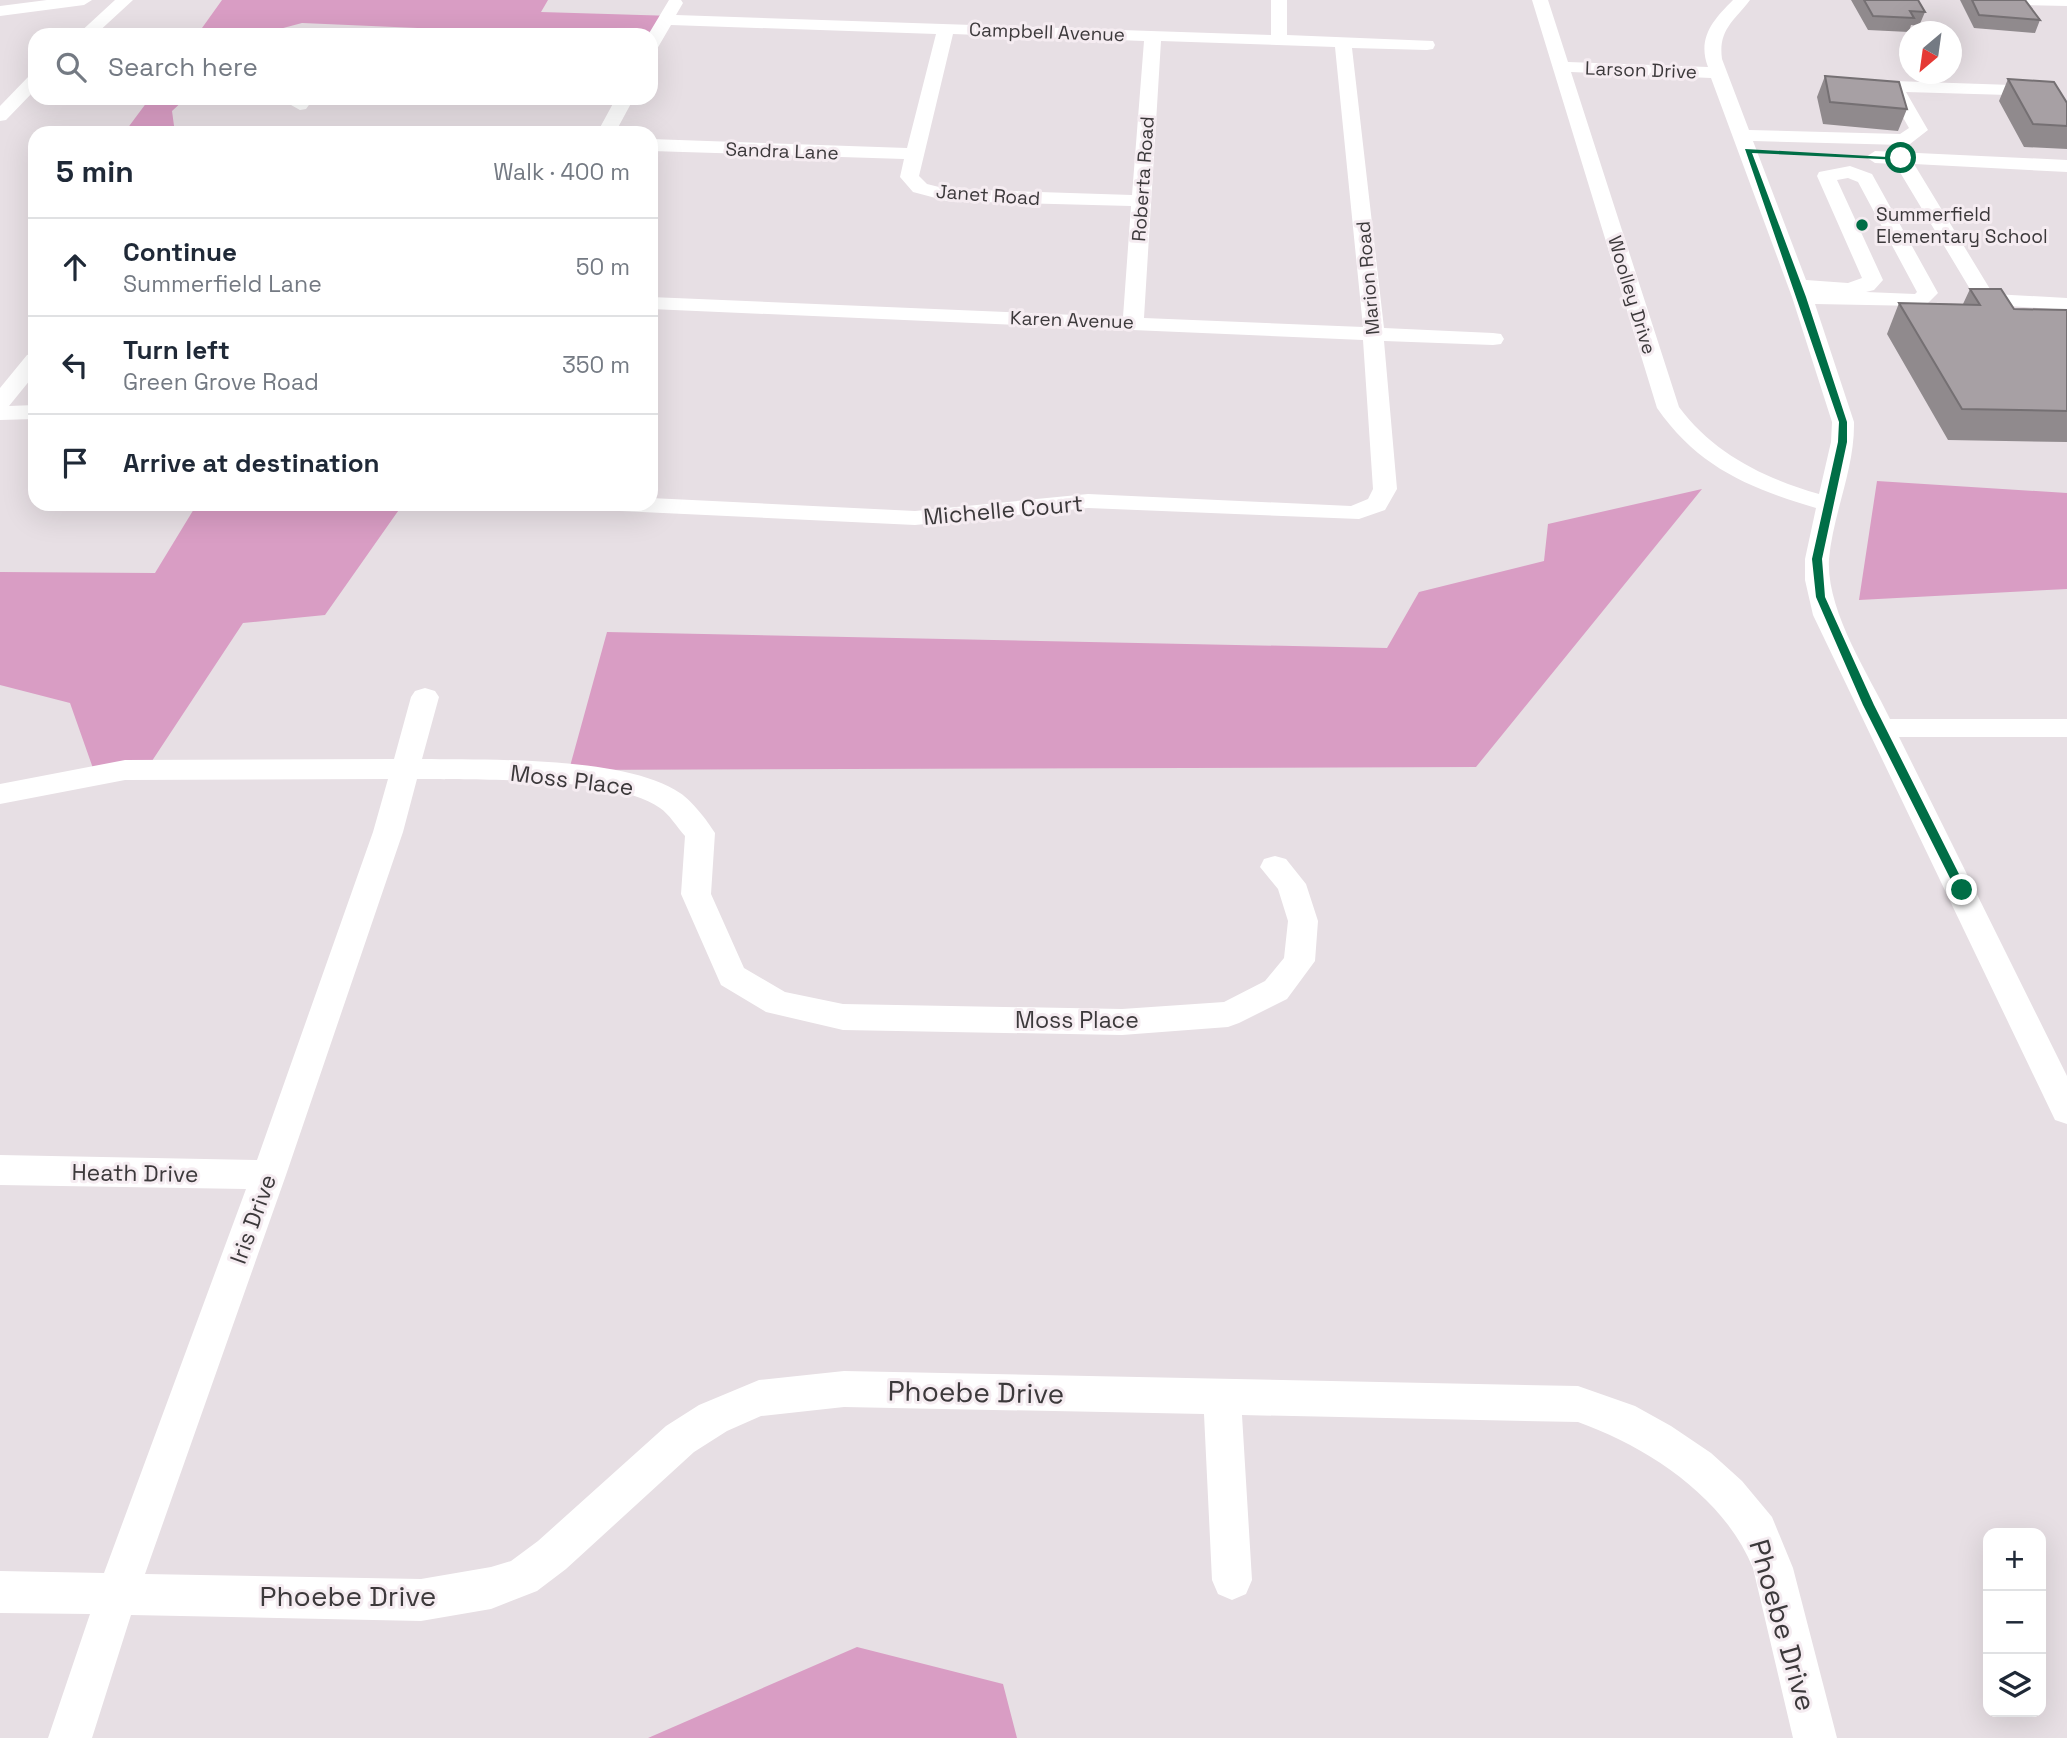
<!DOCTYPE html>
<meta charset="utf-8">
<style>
:root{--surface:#fff;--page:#f2f2f3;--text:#1f2937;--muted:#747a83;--line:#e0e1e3}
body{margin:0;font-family:"Space Grotesk",sans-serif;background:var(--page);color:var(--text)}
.controls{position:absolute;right:21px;bottom:21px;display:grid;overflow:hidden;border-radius:14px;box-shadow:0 7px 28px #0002}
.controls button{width:63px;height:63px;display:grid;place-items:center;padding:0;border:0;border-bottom:2px solid var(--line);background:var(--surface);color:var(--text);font:35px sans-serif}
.compass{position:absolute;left:1899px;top:21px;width:63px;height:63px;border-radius:50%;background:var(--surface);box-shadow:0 7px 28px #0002;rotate:209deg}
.stop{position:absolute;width:21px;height:21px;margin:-16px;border:5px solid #006e46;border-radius:50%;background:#fff}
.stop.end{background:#006e46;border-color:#fff;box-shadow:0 2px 7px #0008}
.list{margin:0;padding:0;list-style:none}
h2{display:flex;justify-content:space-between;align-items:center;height:91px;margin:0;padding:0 28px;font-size:30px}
h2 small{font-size:23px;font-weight:400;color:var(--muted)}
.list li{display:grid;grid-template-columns:46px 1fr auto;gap:21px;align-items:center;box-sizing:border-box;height:98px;padding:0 28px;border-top:2px solid var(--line)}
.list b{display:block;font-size:26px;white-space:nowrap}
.list p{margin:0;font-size:23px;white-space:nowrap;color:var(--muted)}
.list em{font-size:23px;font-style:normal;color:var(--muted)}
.icon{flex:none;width:38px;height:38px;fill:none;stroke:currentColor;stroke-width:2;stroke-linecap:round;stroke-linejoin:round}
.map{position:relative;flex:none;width:2067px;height:1738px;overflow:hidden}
.search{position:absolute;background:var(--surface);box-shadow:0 7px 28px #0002;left:28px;top:28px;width:630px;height:77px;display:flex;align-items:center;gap:18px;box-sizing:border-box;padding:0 24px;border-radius:21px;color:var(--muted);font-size:26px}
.panel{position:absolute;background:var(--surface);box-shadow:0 7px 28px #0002;left:28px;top:126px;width:630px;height:385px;border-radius:21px}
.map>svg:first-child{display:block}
.forest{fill:#d99dc4}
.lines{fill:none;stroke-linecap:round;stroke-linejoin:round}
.minor{fill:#fff;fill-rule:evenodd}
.wall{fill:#908a8d}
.building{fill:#a7a0a4;stroke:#757073;stroke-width:2}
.route{fill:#006e46}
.poi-dot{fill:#006e46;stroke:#f5ecf1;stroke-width:2.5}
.labels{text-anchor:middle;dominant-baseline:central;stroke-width:6;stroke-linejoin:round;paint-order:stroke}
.far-street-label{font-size:19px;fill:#3c393b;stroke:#f5ecf1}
.far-poi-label{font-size:19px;fill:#3c393b;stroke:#f5ecf1;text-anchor:start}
.street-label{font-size:23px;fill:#3c393b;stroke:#f5ecf1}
.near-street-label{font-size:28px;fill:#3c393b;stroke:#f5ecf1}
</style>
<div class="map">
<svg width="2067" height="1738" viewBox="0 0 2067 1738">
<rect width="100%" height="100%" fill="#e7dfe4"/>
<path class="forest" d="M 222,0 L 548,0 L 541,12 L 674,16 L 651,35 L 580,35 L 302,23 L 257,35 L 197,35 Z
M 150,98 L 186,98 L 172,111 L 175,133 L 124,133 Z
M 1877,481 L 2067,493 L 2067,589 L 1859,600 Z
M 1702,489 L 1476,767 L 569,770 L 607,632 L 1387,648 L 1419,592 L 1544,561 L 1548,524 Z
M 197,504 L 403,504 L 325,615 L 243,623 L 148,767 L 95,774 L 70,703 L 0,685 L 0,572 L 155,573 Z
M 857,1647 L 1003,1684 L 1017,1738 L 648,1738 Z"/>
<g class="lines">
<path class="minor" d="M 47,0 L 92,0 L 84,5 L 0,16 L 0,6 Z
M 115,0 L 133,0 L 95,35 L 77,35 Z
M 669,0 L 681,0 L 683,3 L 676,15 L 1271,35 L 1271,0 L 1287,0 L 1287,35 L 1433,41 L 1435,45 L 1433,49 L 1427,50 L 1352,48 L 1384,328 L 1493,333 L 1501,334 L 1504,339 L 1501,344 L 1493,345 L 1384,341 L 1397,489 L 1385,510 L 1359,519 L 1088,508 L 915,525 L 578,509 L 574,504 L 651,504 L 651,498 L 915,511 L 1088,494 L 1351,506 L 1368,499 L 1373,489 L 1363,340 L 651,309 L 651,297 L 1123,317 L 1131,206 L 947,201 L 913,192 L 900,177 L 904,159 L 651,151 L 651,139 L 907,148 L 936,34 L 671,25 L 657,49 L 651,50 L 651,35 L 648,35 ZM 953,34 L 1144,41 L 1132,195 L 947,189 L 927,184 L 919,176 ZM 1161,41 L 1335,47 L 1363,327 L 1144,318 Z
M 1532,0 L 1548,0 L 1568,62 L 1708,67 C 1697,38 1713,20 1733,0 L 1750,0 C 1734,21 1718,30 1722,59 L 1749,130 L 1900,134 L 1909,128 L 1885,86 L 1894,81 L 2044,86 L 2053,91 L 2044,96 L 1906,92 L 1928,130 L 1910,144 L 1904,145 L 1753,141 L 1806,280 L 1848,283 L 1862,278 L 1817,176 L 1819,172 L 1850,166 L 1872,174 L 1938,293 L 1927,304 L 1920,306 L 1815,304 L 1854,422 C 1855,469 1833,513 1829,559 C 1826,611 1868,673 1890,719 L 2067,719 L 2067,737 L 1899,737 L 2067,1076 L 2067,1124 L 2055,1120 L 1813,615 L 1805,580 L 1805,559 L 1816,508 C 1749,488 1698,467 1657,408 ZM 1571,72 L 1711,78 L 1792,297 L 1832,422 L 1831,442 L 1819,494 C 1764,478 1714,454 1679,407 ZM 1848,178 L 1858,182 L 1917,292 L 1915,294 L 1866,292 L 1874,290 L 1883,280 L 1837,180 Z
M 2019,0 L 2067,0 L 2067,6 L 2027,5 Z
M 35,75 L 35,90 L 6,120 L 0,121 L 0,106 L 29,76 Z
M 296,98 L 314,98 L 306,109 L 300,110 L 291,105 Z
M 616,98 L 634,98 L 615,133 L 597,133 Z
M 1875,151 L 2067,160 L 2067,172 L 1914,164 L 1993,294 L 2067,298 L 2067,310 L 1979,304 L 1895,164 L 1875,163 L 1866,157 Z
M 35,353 L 35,374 L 9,406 L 35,405 L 35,419 L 0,420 L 0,388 L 27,355 Z
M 425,688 L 435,691 L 439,697 L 422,759 C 488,760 626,756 680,793 C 692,801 707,820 715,833 L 711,894 L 744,968 L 785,992 L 843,1004 L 1122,1009 L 1224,1002 L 1265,981 L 1284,958 L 1288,921 L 1278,889 L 1260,867 L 1264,859 L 1275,856 L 1286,859 L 1306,884 L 1318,921 L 1315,961 L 1287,999 L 1239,1023 L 1228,1027 L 1122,1035 L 843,1030 L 766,1012 L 721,985 L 681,894 L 685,836 C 677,827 669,814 660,808 C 617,776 472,780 417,779 L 403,832 L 286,1175 L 145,1574 L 421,1579 L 491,1567 L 511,1561 L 538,1541 L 666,1426 L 699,1405 L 759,1380 L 844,1371 L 1578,1386 L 1635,1406 L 1671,1426 L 1711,1453 L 1742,1481 L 1772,1517 L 1793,1568 L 1837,1738 L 1793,1738 L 1753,1568 C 1724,1497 1648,1447 1578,1422 L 1242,1415 L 1252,1580 L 1246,1594 L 1232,1600 L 1218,1594 L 1212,1580 L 1204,1414 L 844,1407 L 761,1416 L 727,1431 L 694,1452 L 566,1569 L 537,1591 L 491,1609 L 421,1621 L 131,1615 L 92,1738 L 48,1738 L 90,1614 L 0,1613 L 0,1571 L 104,1573 L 246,1189 L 0,1185 L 0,1155 L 257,1160 L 373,832 L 388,779 L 125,780 L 0,804 L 0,784 L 125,760 L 394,759 L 411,697 L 415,691 Z"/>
</g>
<path class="wall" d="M 1851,0 L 1918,0 L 1925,12 L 1919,26 L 1911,25 L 1909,32 L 1868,30 Z
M 1960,0 L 2025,0 L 2040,20 L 2035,33 L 1974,28 Z
M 1825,76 L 1907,109 L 1898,131 L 1823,124 L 1817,97 Z
M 2008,79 L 2067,103 L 2067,149 L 2024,147 L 1999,101 Z
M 1970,289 L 2014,309 L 2067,310 L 2067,442 L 1948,440 L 1887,334 L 1899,303 L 1963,304 Z"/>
<path class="building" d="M 1864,0 L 1918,0 L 1925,12 L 1910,11 L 1914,18 L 1873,16 Z
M 1972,0 L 2025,0 L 2040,20 L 1979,15 Z
M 1825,76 L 1899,82 L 1907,109 L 1830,102 Z
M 2008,79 L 2054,82 L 2067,103 L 2067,126 L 2033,124 Z
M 1970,289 L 2001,289 L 2014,309 L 2067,310 L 2067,411 L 1962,409 L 1899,303 L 1980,305 Z"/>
<path class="route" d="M 1745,149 L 1905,158 L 1901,160 L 1752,153 L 1806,297 L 1847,422 L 1847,442 L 1822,559 L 1825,597 L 1874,705 L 1967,890 L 1962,894 L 1956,890 L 1863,705 L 1816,597 L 1812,559 L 1838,442 L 1839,422 Z"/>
<circle class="poi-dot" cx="1862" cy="225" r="7"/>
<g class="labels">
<g class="far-street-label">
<text transform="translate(1047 32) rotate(2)">Campbell Avenue</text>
<text transform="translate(1641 70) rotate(2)">Larson Drive</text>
<text transform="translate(782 151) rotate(2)">Sandra Lane</text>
<text transform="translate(1143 179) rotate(-86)">Roberta Road</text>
<text transform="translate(988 195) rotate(4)">Janet Road</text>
<text transform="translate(1368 278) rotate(-95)">Marion Road</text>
<text transform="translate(1632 295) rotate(73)">Woolley Drive</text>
<text transform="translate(1072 320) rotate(2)">Karen Avenue</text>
</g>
<g class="far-poi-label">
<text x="1876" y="214">Summerfield<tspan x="1876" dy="22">Elementary School</tspan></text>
</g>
<g class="street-label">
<text transform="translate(1003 510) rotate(-5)">Michelle Court</text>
<text transform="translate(572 780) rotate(7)">Moss Place</text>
<text x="1077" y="1020">Moss Place</text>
<text transform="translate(135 1173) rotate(1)">Heath Drive</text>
<text transform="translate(253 1219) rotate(-70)">Iris Drive</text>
</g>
<g class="near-street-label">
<text transform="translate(976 1392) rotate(1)">Phoebe Drive</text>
<text x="348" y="1596">Phoebe Drive</text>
<text transform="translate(1783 1625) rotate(74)">Phoebe Drive</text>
</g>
</g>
</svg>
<div class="controls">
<button>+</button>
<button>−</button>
<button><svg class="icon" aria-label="layers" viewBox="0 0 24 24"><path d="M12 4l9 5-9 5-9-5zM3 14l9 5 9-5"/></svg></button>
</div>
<svg class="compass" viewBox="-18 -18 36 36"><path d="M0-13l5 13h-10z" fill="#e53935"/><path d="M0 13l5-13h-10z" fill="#747a83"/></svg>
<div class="stop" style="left:1901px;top:158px"></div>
<div class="stop end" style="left:1962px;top:890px"></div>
<div class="search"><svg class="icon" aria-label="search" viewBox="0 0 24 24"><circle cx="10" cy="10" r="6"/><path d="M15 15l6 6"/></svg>Search here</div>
<section class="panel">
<h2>5 min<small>Walk · 400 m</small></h2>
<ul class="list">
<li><svg class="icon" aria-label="ahead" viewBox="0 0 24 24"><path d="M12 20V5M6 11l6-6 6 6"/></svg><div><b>Continue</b><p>Summerfield Lane</p></div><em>50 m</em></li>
<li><svg class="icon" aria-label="left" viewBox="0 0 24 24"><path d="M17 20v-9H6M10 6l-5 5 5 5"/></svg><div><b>Turn left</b><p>Green Grove Road</p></div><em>350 m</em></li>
<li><svg class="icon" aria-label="arrive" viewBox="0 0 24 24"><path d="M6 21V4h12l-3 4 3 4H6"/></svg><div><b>Arrive at destination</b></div></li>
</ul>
</section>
</div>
